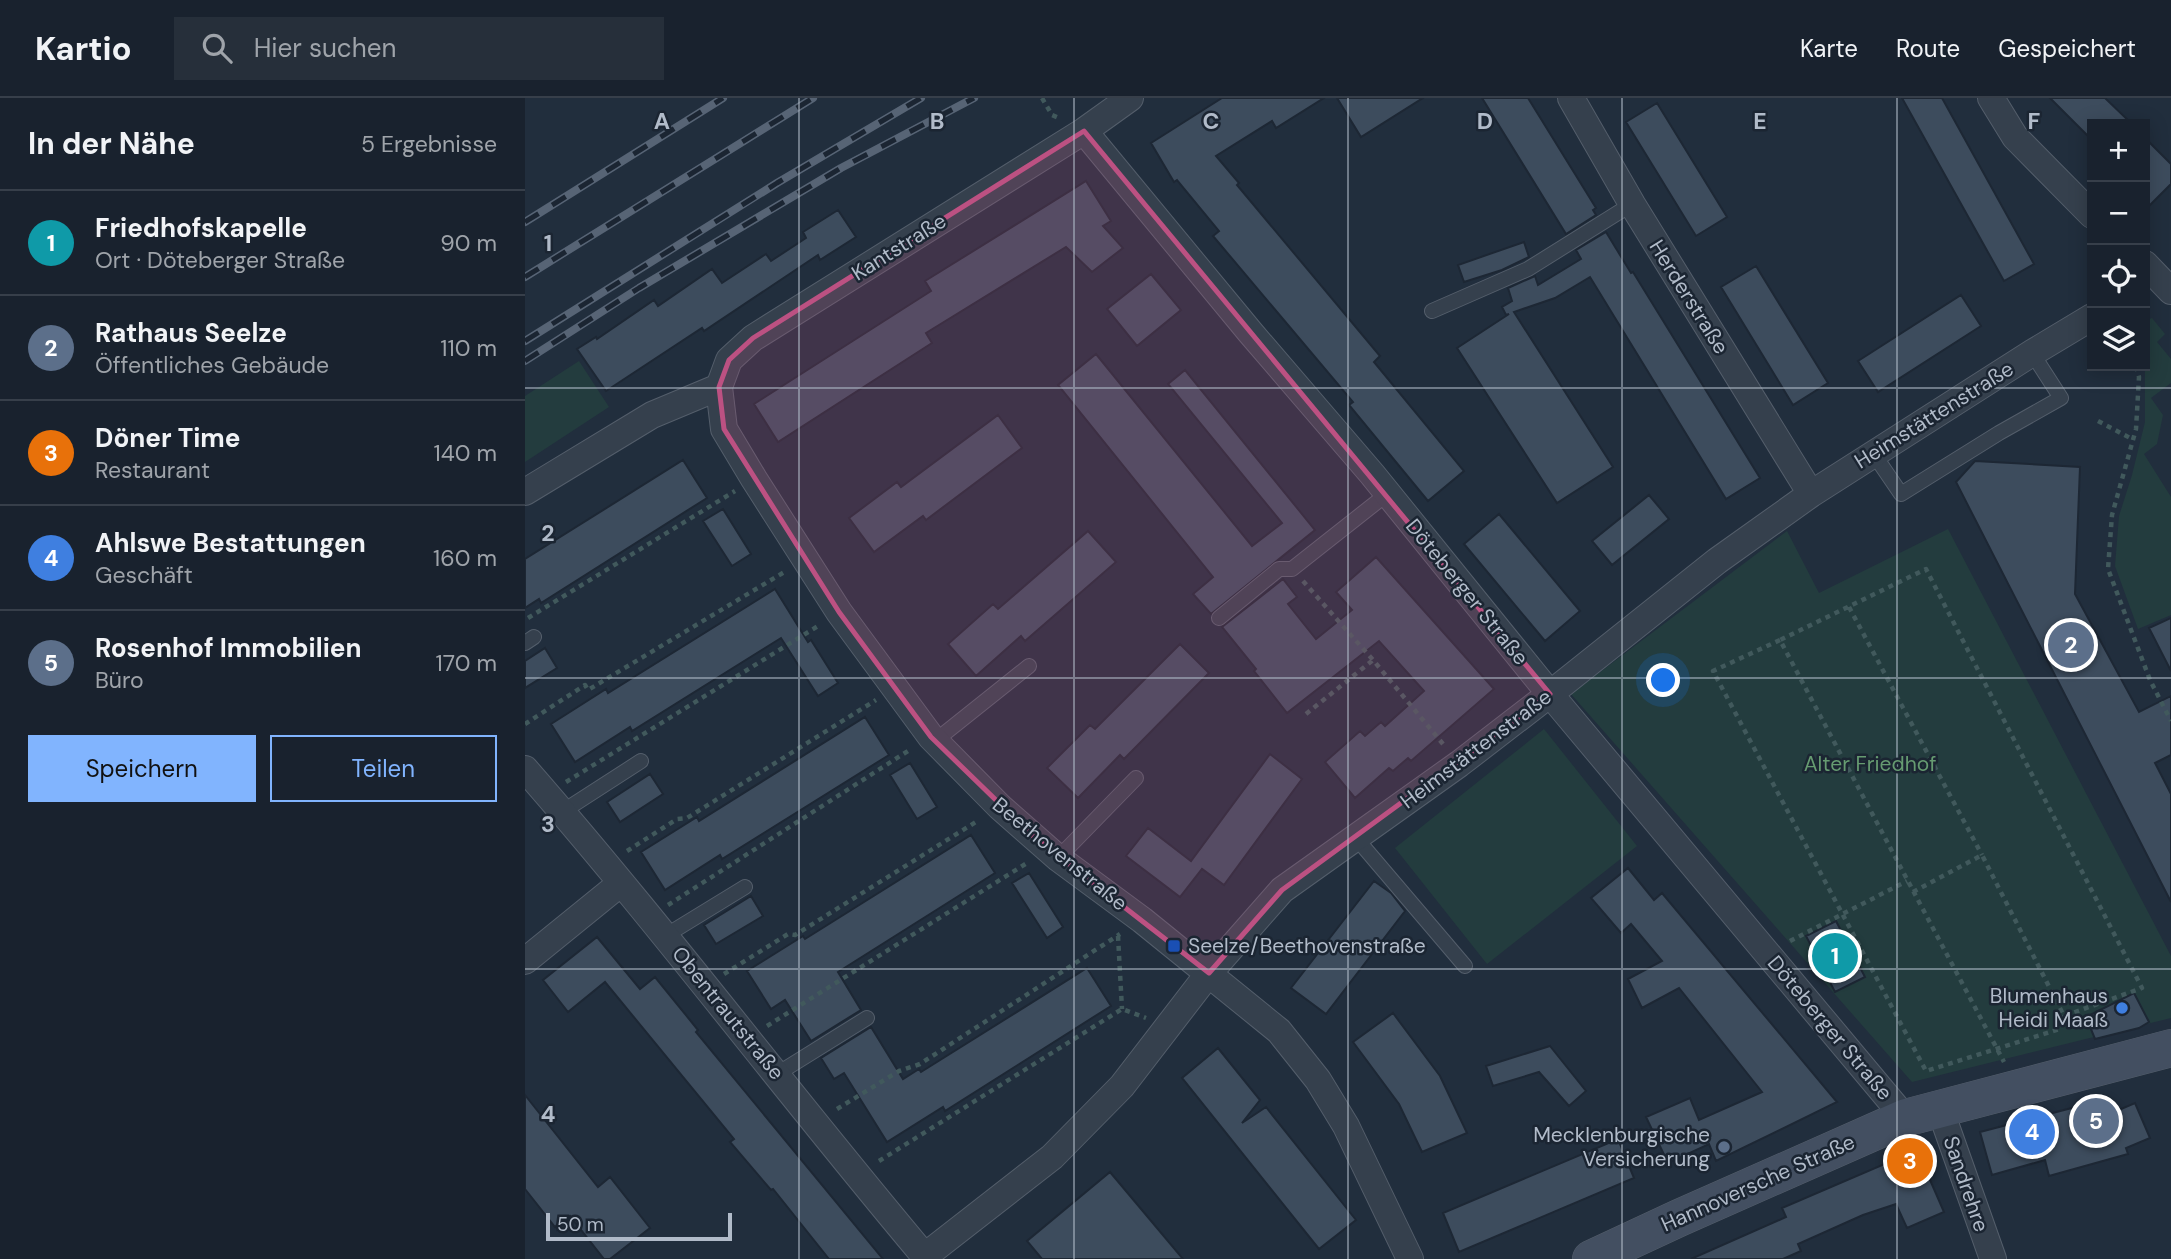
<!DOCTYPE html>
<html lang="de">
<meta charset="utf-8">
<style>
:root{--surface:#19222e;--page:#262f3a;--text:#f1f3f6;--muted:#9fa4aa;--line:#373f4a;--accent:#81b4fe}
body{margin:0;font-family:"DM Sans",sans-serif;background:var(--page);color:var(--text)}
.controls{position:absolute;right:21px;top:21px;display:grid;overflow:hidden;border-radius:0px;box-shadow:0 4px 18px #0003}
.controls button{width:63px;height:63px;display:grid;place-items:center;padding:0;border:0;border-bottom:2px solid var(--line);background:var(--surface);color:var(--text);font:35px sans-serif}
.scale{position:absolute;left:21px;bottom:18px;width:186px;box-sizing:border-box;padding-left:7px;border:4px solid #b1bbc9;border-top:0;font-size:19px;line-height:24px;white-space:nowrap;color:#b1bbc9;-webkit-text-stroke:5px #1b2532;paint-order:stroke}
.you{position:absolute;left:1139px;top:583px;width:24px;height:24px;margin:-18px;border:5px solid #fff;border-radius:50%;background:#1a73e8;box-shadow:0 0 0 10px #1a73e833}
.badge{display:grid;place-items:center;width:46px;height:46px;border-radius:50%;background:var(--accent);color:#fff;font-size:23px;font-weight:700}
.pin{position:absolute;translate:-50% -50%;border:4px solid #fff;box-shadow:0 2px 7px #0006}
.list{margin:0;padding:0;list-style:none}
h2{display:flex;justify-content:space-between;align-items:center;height:91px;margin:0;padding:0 28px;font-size:30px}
h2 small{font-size:23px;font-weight:400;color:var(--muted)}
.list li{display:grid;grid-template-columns:46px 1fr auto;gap:21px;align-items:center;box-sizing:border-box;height:105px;padding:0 28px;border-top:2px solid var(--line)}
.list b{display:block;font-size:26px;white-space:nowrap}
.list p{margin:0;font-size:23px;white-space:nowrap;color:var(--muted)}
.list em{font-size:23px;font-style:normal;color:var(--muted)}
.actions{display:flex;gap:14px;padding:21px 28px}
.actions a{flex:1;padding:16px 0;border:2px solid var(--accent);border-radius:0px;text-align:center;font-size:24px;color:var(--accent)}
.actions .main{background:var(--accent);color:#111}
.icon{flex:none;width:38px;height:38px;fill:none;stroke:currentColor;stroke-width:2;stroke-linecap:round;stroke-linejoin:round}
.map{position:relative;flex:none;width:1646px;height:1161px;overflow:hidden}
header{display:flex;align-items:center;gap:42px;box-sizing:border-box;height:98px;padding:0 35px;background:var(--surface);border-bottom:2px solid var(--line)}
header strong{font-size:33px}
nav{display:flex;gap:38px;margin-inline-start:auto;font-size:24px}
.search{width:490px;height:63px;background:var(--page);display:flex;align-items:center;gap:18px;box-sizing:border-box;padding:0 24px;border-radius:0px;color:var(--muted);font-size:26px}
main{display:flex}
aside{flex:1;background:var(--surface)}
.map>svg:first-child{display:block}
.green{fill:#233c3e}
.building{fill:#3d4c5d;stroke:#1d2734;stroke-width:2}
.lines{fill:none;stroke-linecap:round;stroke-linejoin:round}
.lane-casing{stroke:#545e6b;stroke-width:16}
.street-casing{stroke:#545e6b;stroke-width:28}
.secondary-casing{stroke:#545e6b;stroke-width:38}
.path{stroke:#41595c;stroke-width:4.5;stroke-dasharray:5 5;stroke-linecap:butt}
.lane{stroke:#35404d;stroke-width:14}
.street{stroke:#35404d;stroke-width:26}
.secondary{stroke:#434f61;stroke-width:37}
.rail-casing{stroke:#576475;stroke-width:8}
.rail{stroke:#1b2532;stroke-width:5;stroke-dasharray:16;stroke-linecap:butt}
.marked{fill:#bc5182;fill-opacity:0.2;stroke:#bc5182;stroke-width:5;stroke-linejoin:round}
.grid{fill:none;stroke:#b1bbc9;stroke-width:2;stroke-opacity:0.55}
.transit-dot{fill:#1a4fb4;stroke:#1b2532;stroke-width:2.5}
.shop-dot{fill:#3f7fe0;stroke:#1b2532;stroke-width:2.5}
.service-dot{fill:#5c6f8a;stroke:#1b2532;stroke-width:2.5}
.labels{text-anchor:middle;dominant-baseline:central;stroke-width:5;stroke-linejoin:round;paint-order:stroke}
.street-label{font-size:21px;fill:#b1bbc9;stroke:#1b2532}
.park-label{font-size:21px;fill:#669b71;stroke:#1b2532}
.poi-label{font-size:21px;fill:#b1bbc9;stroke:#1b2532;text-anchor:end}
.grid-label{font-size:23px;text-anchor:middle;font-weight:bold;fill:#b1bbc9;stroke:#1b2532;stroke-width:5;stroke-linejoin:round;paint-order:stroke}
</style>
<header>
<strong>Kartio</strong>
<div class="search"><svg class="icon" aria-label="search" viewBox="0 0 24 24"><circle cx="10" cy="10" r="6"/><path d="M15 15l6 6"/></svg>Hier suchen</div>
<nav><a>Karte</a><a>Route</a><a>Gespeichert</a></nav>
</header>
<main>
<aside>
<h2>In der Nähe<small>5 Ergebnisse</small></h2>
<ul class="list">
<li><span class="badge" style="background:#0f9aa8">1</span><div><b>Friedhofskapelle</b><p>Ort · Döteberger Straße</p></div><em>90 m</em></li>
<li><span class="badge" style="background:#5c6f8a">2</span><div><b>Rathaus Seelze</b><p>Öffentliches Gebäude</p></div><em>110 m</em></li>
<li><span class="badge" style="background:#e8710a">3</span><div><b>Döner Time</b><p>Restaurant</p></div><em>140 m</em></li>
<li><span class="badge" style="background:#3f7fe0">4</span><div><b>Ahlswe Bestattungen</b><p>Geschäft</p></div><em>160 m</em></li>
<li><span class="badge" style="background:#5c6f8a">5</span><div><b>Rosenhof Immobilien</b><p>Büro</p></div><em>170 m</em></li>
</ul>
<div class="actions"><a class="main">Speichern</a><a>Teilen</a></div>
</aside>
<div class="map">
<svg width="1646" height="1161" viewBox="0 0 1646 1161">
<rect width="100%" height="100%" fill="#212e3d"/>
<path class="green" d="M 1627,220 L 1640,236 L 1632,244 L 1646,261 L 1646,285 L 1626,300 L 1638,317 L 1632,346 L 1619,356 L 1646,399 L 1646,517 L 1613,531 L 1590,468 L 1594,418 L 1607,377 L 1620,324 L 1620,223 Z
M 54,263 L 84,309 L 0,364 L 0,298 Z
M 1423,431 L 1646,858 L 1646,920 L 1387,984 L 1046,596 L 1262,433 L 1294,495 Z
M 1019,631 L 1112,748 L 962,866 L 870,750 Z"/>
<path class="building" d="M 697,0 L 799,0 L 751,30 L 747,23 L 691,58 L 714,85 L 712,87 L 855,258 L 849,264 L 939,373 L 903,403 L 824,307 L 828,304 L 688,138 L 694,133 L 652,82 L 649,84 L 626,45 Z
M 812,0 L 898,0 L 836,39 Z
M 957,0 L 1003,0 L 1071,110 L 1068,112 L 1071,117 L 1041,136 Z
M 1377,0 L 1417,0 L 1509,166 L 1479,183 Z
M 1525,0 L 1580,0 L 1607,26 L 1567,26 L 1567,42 Z
M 1132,5 L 1202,119 L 1171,138 L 1101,24 Z
M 1620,40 L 1646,66 L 1646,86 L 1620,112 Z
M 561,83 L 586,123 L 578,128 L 598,150 L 567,174 L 541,149 L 401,235 L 407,245 L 253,344 L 229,306 L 406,193 L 400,183 Z
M 313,112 L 331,139 L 295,162 L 293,157 L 179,233 L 177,230 L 81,293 L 52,251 L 71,239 L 72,241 L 129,202 L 133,208 L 187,171 L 197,185 L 241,156 L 246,163 L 281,140 L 278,134 Z
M 1081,134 L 1106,175 L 1108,174 L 1235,380 L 1201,401 L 1065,179 L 1030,200 L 989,214 L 1088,369 L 1032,405 L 932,250 L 984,216 L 981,217 L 977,209 L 987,203 L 983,190 L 1010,178 L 1013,187 L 1056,161 L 1051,152 Z
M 999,144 L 1004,159 L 977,172 L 939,184 L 933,167 Z
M 1231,168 L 1303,285 L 1268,307 L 1196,189 Z
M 626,176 L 656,212 L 612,248 L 582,211 Z
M 1436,197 L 1456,228 L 1353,294 L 1333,263 Z
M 571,256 L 727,448 L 757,425 L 643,286 L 660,272 L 790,432 L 686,516 L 668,496 L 688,479 L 533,287 Z
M 473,317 L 497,350 L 401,422 L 398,418 L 349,454 L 324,420 L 372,384 L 376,389 Z
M 158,362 L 182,400 L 16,505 L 14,501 L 0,510 L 0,461 Z
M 1450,363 L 1555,369 L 1550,496 L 1614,614 L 1646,598 L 1646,657 L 1630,665 L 1646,696 L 1646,804 L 1431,384 Z
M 1124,397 L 1144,421 L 1087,467 L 1067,443 Z
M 198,411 L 226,456 L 207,468 L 178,423 Z
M 974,416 L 1055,513 L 1020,543 L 939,446 Z
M 563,433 L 591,464 L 500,543 L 496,538 L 451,578 L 423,546 L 468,506 L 473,511 Z
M 851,459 L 969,591 L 886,663 L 883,660 L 868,673 L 864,670 L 830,700 L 800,664 L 835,633 L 840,638 L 856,624 L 860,628 L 899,593 L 854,543 L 762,615 L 729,573 L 731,571 L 697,529 L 758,481 L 772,499 L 763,506 L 791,541 L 827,512 L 811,494 Z
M 250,491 L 283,544 L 286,542 L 313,585 L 293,598 L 256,540 L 107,633 L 105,629 L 50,664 L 26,626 L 81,591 L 83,595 Z
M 1646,520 L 1646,573 L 1624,530 Z
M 655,546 L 684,575 L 599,661 L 595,657 L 553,700 L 522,670 L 565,627 L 570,631 Z
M 20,550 L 32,570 L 0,590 L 0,563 Z
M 340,619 L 364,657 L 197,761 L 195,757 L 140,792 L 116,754 L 172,719 L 174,723 Z
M 745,656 L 777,681 L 699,787 L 677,771 L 655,799 L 601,758 L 623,730 L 666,763 Z
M 385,665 L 412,709 L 392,721 L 365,677 Z
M 125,676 L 138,696 L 95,724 L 82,704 Z
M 446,737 L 470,775 L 313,874 L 336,912 L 286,943 L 260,902 L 246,911 L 222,873 L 278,838 L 280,841 Z
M 1103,770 L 1129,802 L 1137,795 L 1312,1004 L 1191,1063 L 1184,1046 L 1143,1065 L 1121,1019 L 1165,1000 L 1174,1022 L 1237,994 L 1154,890 L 1117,910 L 1103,881 L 1137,863 L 1106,826 L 1096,835 L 1066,800 Z
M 504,775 L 538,829 L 522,840 L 487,785 Z
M 849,783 L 866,795 L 880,813 L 801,916 L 766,890 Z
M 226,798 L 238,818 L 191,846 L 179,827 Z
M 1311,823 L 1340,879 L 1310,894 L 1281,838 Z
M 72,839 L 115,891 L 130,879 L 173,932 L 171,934 L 358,1161 L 304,1161 L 248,1091 L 246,1092 L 205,1044 L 209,1041 L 80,884 L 43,914 L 18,882 Z
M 562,870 L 586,908 L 420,1013 L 418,1009 L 362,1044 L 319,975 L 309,981 L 296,960 L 346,929 L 378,981 L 394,971 L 396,974 Z
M 1609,895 L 1624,924 L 1614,930 L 1570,941 L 1561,919 Z
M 868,915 L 915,978 L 942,1035 L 897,1054 L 874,1006 L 828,944 Z
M 1025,948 L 1061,993 L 1044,1008 L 1014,974 L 968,988 L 961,968 Z
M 693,950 L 735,1002 L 717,1025 L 741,1009 L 831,1122 L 794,1151 L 657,980 Z
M 0,997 L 73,1089 L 85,1079 L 125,1130 L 85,1161 L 79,1161 L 45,1118 L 30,1129 L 0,1091 Z
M 1581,1001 L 1587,1015 L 1610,1005 L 1625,1040 L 1601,1050 L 1603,1056 L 1524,1078 L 1520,1062 L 1467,1077 L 1455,1034 Z
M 1093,1041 L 1109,1080 L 934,1154 L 918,1115 Z
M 1392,1052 L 1419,1114 L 1382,1130 L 1371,1106 L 1338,1117 L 1273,1146 L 1276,1153 L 1258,1161 L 1166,1161 L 1261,1119 L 1257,1110 Z
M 585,1074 L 658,1161 L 517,1161 L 502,1143 Z"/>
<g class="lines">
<g class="lane-casing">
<path id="lane" d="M 907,213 L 1003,171 L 1107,106
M 1348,355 L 1376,396 L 1474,335 L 1536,300 L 1507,255
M 694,520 L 754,471 L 767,471 L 862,396
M 0,545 L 9,539
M 410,643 L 504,568
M 37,714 L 116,663
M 831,740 L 940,868
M 533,760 L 611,680
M 140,838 L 220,789
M 252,976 L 342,920"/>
</g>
<g class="street-casing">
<path id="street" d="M 605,0 L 559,33 L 228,240 L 204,262 L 194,289 L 199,331 L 229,381 L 314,514 L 406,639 L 475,709 L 533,760 L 617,822 L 754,933 L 793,982 L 821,1028 L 885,1161
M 1046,0 L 1107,106 L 1286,396
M 1466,0 L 1490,39 L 1567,117
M 559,33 L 725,234 L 847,376 L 1025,596 L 1380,1020
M 1620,166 L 1646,193
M 0,394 L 127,317 L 194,289
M 0,671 C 139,830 266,1000 402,1161
M 0,863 L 96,785
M 1415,1011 L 1468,1161
M 400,1158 L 527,1059 L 597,988 L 684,875 L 757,792 L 934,666 L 1025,596 L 1192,463 L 1286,396 L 1507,255 L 1567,219"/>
</g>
<g class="secondary-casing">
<path id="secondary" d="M 1066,1161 L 1154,1120 L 1380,1020 L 1646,950"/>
</g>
<path class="path" d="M 517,0 L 527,17 L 534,20
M 1611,268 L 1614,279 L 1611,331 L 1587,417 L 1583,471 L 1625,582 L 1646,623
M 1573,323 L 1607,341
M 778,483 L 848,562 L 918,646
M 1324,509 L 1457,757
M 3,520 L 210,393
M 1255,542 L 1188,573 L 1401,973 L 1535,931 L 1539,918
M 781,616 L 848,562
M 0,626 L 60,587 L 63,592 L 261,473
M 41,684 L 293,528
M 102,753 L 152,721 L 162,720 L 351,602
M 1388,794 L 1457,757 L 1539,918 L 1617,890 L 1401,471 L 1255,542 L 1479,964
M 143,807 L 386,651
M 593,838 L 597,911
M 1265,843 L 1382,783
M 199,876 L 263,836 L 270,837 L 454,722
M 242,928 L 502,765
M 312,1011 L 374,973 L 395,966 L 595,836
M 354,1063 L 597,911 L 621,920"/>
<use href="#lane" class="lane"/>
<use href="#street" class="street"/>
<use href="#secondary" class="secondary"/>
<g class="rail-casing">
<path id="rail" d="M 0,124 L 198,0
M 0,179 L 288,0
M 0,243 L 252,85 L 396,0
M 0,263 L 114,190 L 316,70 L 449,0"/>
</g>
<use href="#rail" class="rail"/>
</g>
<path class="marked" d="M 559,33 L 1025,596 L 757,792 L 684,875 L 509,739 L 406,639 L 314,514 L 199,331 L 194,289 L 204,262 L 228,240 Z"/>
<path class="grid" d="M 274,0 L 274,1161M 549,0 L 549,1161M 823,0 L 823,1161M 1097,0 L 1097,1161M 1372,0 L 1372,1161M 0,290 L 1646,290M 0,580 L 1646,580M 0,871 L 1646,871"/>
<rect class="transit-dot" x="642" y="841" width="14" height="14" rx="3.5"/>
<circle class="shop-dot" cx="1597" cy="910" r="7"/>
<circle class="service-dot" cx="1199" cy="1049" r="7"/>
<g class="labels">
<g class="street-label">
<text transform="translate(374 149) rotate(-32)">Kantstraße</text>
<text transform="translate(1164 199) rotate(58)">Herderstraße</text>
<text transform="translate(1409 317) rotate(-32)">Heimstättenstraße</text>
<text transform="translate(942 494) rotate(51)">Döteberger Straße</text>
<text transform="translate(951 651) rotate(-37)">Heimstättenstraße</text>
<text transform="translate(535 756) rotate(39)">Beethovenstraße</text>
<text transform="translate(203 915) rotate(51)">Obentrautstraße</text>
<text transform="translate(1305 930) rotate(50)">Döteberger Straße</text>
<text transform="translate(1233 1085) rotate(-24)">Hannoversche Straße</text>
<text transform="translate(1441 1086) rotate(71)">Sandrehre</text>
</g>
<g class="park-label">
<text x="1345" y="666">Alter Friedhof</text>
</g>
<g class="poi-label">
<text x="663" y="848" text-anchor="start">Seelze/Beethovenstraße</text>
<text x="1583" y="898">Blumenhaus<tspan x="1583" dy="24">Heidi Maaß</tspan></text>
<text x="1185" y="1037">Mecklenburgische<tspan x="1185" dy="24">Versicherung</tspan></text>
</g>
</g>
<g class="grid-label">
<text x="137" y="31">A</text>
<text x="412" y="31">B</text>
<text x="686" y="31">C</text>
<text x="960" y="31">D</text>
<text x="1235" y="31">E</text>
<text x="1509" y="31">F</text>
<text x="23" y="153">1</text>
<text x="23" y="443">2</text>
<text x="23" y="734">3</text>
<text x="23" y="1024">4</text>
</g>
</svg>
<div class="controls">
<button>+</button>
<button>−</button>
<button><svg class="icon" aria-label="locate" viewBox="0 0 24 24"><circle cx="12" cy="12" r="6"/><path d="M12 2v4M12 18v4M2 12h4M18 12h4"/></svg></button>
<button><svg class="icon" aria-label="layers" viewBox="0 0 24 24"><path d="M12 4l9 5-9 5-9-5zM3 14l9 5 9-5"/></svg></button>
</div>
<div class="scale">50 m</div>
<div class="you"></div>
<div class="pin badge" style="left:1310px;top:858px;background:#0f9aa8">1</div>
<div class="pin badge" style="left:1546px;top:547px;background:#5c6f8a">2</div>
<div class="pin badge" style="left:1385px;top:1063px;background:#e8710a">3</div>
<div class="pin badge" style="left:1507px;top:1034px;background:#3f7fe0">4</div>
<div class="pin badge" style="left:1571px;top:1023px;background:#5c6f8a">5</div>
</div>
</main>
